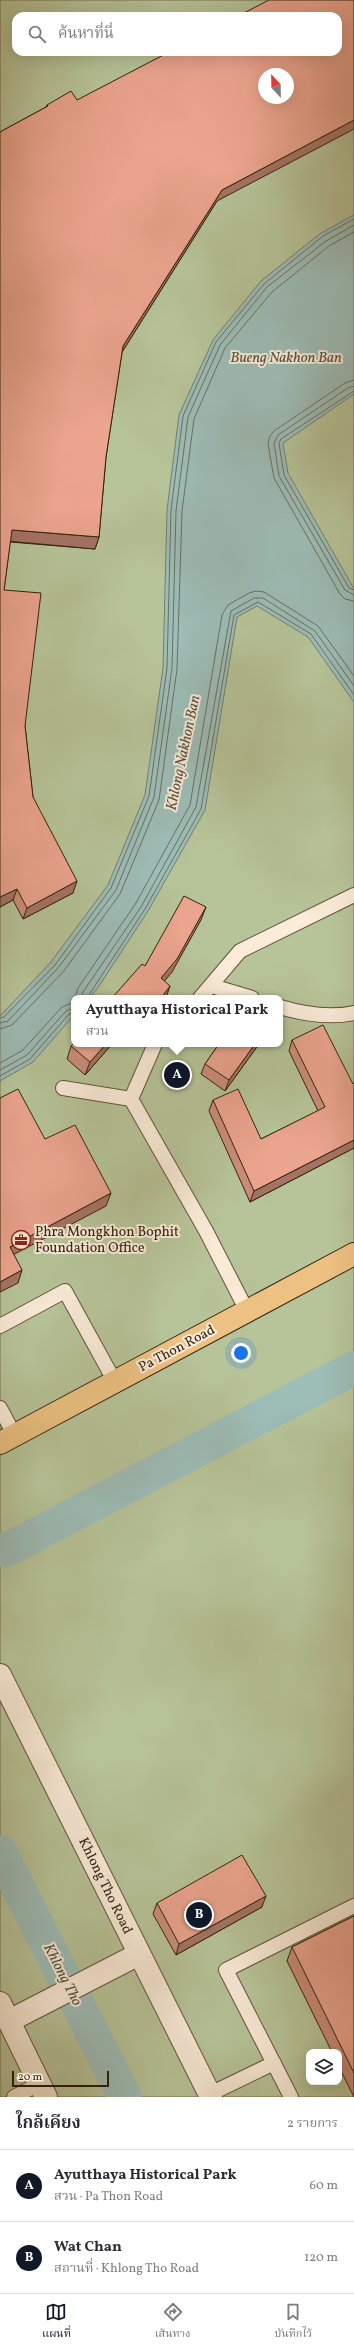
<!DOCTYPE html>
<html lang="th">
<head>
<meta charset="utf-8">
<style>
  :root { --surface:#fff; --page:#f7f7f7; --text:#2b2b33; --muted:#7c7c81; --line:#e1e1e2; --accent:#111827 }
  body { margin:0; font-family:Vollkorn,"Noto Serif Thai",serif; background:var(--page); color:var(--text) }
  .controls { position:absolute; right:12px; bottom:12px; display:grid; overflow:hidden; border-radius:8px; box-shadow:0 4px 16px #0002 }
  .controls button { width:36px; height:36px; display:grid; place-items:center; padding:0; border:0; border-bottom:1px solid var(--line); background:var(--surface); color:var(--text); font:20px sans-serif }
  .compass { position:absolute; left:258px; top:68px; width:36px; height:36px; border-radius:50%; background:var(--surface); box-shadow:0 4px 16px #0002; rotate:338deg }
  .scale { position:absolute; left:12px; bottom:10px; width:97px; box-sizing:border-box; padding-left:4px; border:2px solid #32220e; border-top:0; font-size:11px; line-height:14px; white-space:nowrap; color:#32220e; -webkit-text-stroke:3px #faecd9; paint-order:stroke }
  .you { position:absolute; left:241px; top:1353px; width:14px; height:14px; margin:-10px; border:3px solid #fff; border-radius:50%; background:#1a73e8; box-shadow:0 0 0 6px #1a73e833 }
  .badge { display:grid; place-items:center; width:26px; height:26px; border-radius:50%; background:var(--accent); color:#fff; font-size:13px; font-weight:700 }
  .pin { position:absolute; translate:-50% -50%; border:2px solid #fff; box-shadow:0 1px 4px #0006 }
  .popup { position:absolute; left:71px; top:995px; width:212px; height:52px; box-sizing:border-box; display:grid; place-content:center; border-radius:8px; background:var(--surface); filter:drop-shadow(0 1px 3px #0005); font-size:13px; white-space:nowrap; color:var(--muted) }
  .popup b { font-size:15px; color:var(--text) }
  .popup::after { content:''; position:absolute; left:50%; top:100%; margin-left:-8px; border:8px solid transparent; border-top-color:var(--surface) }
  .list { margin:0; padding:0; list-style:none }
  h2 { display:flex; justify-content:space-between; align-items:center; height:52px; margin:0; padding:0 16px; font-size:17px }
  h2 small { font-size:13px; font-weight:400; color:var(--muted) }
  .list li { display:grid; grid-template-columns:26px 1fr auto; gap:12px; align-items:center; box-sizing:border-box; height:72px; padding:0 16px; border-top:1px solid var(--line) }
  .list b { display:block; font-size:15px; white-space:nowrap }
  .list p { margin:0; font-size:13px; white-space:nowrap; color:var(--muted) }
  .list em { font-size:13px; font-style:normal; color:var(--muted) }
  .icon { flex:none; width:22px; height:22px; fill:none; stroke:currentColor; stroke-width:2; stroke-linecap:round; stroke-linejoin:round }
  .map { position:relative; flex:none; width:354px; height:2097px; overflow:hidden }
  .search { position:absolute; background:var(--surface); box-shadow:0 4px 16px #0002; left:12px; right:12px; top:12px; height:44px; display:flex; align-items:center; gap:10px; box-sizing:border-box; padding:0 14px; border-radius:12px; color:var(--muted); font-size:15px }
  .sheet { height:196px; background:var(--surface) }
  nav { display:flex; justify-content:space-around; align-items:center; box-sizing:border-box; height:56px; border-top:1px solid var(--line); background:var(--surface); font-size:11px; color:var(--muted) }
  nav a { display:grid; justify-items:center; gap:2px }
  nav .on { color:var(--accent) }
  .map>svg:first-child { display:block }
  .green { fill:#b7c499; stroke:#747354; fill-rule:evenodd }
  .water { fill:#9dbdb7; stroke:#727f73 }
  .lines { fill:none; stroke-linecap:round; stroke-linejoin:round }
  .shore { stroke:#687062; stroke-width:1 }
  .canal { stroke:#9dbdb7; stroke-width:34 }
  .service-casing { stroke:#63523c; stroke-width:16 }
  .tertiary-casing { stroke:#63523c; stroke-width:24 }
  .primary-casing { stroke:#32220e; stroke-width:24 }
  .service { stroke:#faecd9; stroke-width:14 }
  .tertiary { stroke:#faecd9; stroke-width:22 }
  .primary { stroke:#ecc182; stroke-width:22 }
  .wall { fill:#ca8d7a; stroke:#32220e }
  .shaded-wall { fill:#a47363; stroke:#32220e }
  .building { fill:#eba48e; stroke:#32220e; fill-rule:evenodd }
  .labels { text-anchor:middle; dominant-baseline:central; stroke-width:4; stroke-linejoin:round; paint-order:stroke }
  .poi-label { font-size:14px; fill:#32220e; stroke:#faecd9; text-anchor:start }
  .street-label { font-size:14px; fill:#32220e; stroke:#faecd9 }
  .water-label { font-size:15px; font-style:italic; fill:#525041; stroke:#faecd9 }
</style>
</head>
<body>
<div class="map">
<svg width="354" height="2097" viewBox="0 0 354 2097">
  <rect width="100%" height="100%" fill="#f7e2c5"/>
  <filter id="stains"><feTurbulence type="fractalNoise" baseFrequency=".005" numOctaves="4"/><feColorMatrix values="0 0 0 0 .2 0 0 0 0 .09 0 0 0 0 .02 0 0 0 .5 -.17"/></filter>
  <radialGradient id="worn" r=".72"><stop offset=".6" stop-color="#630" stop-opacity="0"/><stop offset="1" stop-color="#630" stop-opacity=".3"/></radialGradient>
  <path class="green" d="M0,0H354V2097H0ZM16,16H338V52H16ZM264,74H288V98H264ZM74,998H280V1044H74ZM309,2052H339V2082H309Z"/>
  <path class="water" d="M354,215V394L283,443L288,473L354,589V702L308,637L257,606L237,617L205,810L148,911L97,989L89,998H74V1015L33,1062L0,1081V1016L51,962L108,885L145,795L163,668L167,510L179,415L213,340L261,281L321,233Z"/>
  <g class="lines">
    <g class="shore">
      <path d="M354,380L345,383L274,431L270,436L268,444L274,478L340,594L345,599L354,601"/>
      <path d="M354,386L348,388L278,435L274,443L279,476L345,590L354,595"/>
      <path d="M354,391L281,439L279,443L284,475L349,588L354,590"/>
      <path d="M75,998L78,988L136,903L190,805L222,615L228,605L249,593L256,591L264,592L318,626L354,676"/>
      <path d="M81,998L83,992L141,907L196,807L231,611L254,598H263L315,631L354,686"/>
      <path d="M87,998L145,909L201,809L234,615L258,602L311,634L354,695"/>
      <path d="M0,1018L4,1017L55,965L111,888L149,796L167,668L171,510L183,416L216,342L264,284L323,236L354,219"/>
      <path d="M0,1023L8,1021L58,968L116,890L154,797L172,668L176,511L188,417L220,345L267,287L326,241L354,225"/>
      <path d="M0,1029L12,1025L63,972L120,894L159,800L177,669L182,511L194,419L225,348L272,292L329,246L354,232"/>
      <path d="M0,1063L23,1050L62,1007L74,1002"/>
      <path d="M0,1070L27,1055L66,1011L74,1008"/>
      <path d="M0,1076L30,1059L69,1014L74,1013"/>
    </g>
    <g class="canal">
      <path d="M6,1550L354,1368"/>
      <path d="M0,1852L125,2097"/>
    </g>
    <defs>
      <g id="service">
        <path d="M212,986L252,998"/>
        <path d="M200,998L240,951L354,895"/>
        <path d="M280,1007C303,1014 330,1018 354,1013"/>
        <path d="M155,1044L131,1099L206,1231L247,1311"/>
        <path d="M63,1088L131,1099"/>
        <path d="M0,1326L65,1291L115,1382"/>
        <path d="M0,1408L15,1436"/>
        <path d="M210,2094L274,2063"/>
        <path d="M14,2097L39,2084"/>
        <path d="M291,2097L226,1970L354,1906"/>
      </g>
      <g id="tertiary">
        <path d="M0,1675L211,2097"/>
        <path d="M0,2003L46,2097"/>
        <path d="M9,2021L139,1954"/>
      </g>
      <path id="primary" d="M0,1443L354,1254"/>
    </defs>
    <use href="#service" class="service-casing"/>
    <use href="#tertiary" class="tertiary-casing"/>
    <use href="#primary" class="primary-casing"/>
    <use href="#service" class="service"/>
    <use href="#tertiary" class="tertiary"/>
    <use href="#primary" class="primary"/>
  </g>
  <g class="wall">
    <path d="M77,100L217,201L122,352L106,457L99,537L95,549L10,542L4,590L25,726L33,797L73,893L23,919L13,900L0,907V132L46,107L47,105Z"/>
    <path d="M292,1040L353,1084L354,1083V1148L250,1202L209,1111L213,1100L261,1139L318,1111L289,1051Z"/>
    <path d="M112,1044L85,1075L67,1059L71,1046Z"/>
    <path d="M219,1044H259L225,1091L201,1074L205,1064Z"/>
    <path d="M157,1903L262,1907L176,1955L153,1914Z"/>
    <path d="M354,1916V2097L339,2067V2052H332L287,1961L292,1947Z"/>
  </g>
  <g class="shaded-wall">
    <path d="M354,120V129L217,201L119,357L123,346L222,190Z"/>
    <path d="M12,530L99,537L95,549L7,541Z"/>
    <path d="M77,881L73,893L23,919L27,908Z"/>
    <path d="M17,889L13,900L0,907V897Z"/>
    <path d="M206,907L201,920L172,972L156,991L161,978Z"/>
    <path d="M170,986L166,998H161Z"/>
    <path d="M106,1044H112L85,1075L90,1062Z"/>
    <path d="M255,1044H259L225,1091L229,1080Z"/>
    <path d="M354,1140V1148L250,1202L254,1191Z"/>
    <path d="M111,1193L106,1206L5,1259L10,1247Z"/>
    <path d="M22,1270L18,1283L0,1292V1282Z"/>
    <path d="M266,1896L262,1907L176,1955L179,1944Z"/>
  </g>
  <g class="building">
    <path d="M269,0H354V120L222,190L123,346L106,457L99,537L12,530L4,590L41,593L25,726L33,797L77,881L27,908L17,889L0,897V132L48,106L47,105L71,91L77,100L169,52H338V16H238ZM264,74H288V98H264Z"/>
    <path d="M184,896L206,907L177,959L161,978L170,986L161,998H112L142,964L145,966Z"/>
    <path d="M323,1025L353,1084L354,1083V1140L254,1191L213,1100L238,1089L261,1139L325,1107L292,1040Z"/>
    <path d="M74,1043V1044H106L90,1062L71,1046Z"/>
    <path d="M219,1044H255L229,1080L205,1064Z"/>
    <path d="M18,1089L45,1139L75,1125L111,1193L10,1247L22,1270L0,1282V1098Z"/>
    <path d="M242,1855L266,1896L179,1944L157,1903Z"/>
    <path d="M354,1916V2073L292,1947Z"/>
  </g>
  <defs>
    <symbol id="office-ring" viewBox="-11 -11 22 22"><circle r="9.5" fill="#faecd9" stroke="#8f2418" stroke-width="1.5"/><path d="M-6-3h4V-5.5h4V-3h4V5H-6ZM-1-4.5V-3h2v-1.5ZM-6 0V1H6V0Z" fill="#8f2418"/></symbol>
  </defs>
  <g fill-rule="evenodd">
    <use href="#office-ring" x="10" y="1229" width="22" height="22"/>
  </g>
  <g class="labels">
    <g class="poi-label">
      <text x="35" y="1232">Phra Mongkhon Bophit<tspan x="35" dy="16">Foundation Office</tspan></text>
    </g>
    <g class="street-label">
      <text transform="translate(177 1349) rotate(-28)">Pa Thon Road</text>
      <text transform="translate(105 1886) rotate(64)">Khlong Tho Road</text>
    </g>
    <g class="water-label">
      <text x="286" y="358">Bueng Nakhon Ban</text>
      <text transform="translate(184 753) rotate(-78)">Khlong Nakhon Ban</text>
      <text transform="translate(62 1975) rotate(63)">Khlong Tho</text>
    </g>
  </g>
  <rect width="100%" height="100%" filter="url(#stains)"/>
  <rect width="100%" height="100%" fill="url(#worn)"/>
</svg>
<div class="controls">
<button><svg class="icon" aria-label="layers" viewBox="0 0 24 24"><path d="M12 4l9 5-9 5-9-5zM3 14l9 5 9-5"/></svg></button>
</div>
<svg class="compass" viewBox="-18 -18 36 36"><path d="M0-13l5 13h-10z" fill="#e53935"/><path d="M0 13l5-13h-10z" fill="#7c7c81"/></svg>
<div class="scale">20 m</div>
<div class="you"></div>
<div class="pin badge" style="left:177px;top:1075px">A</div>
<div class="popup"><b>Ayutthaya Historical Park</b>สวน</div>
<div class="pin badge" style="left:199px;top:1915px">B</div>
<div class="search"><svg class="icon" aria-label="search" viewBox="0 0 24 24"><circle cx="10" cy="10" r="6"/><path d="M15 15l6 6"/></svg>ค้นหาที่นี่</div>
</div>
<section class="sheet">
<h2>ใกล้เคียง<small>2 รายการ</small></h2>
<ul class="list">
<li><span class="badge">A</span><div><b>Ayutthaya Historical Park</b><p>สวน · Pa Thon Road</p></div><em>60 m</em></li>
<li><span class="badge">B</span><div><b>Wat Chan</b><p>สถานที่ · Khlong Tho Road</p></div><em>120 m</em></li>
</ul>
</section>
<nav>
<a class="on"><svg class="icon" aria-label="map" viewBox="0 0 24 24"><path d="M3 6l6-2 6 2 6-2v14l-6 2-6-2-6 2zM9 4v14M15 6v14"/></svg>แผนที่</a>
<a><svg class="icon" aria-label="directions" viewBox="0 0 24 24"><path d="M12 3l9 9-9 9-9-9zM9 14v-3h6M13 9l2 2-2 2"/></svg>เส้นทาง</a>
<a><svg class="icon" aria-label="saved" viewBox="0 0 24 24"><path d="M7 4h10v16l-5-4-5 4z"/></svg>บันทึกไว้</a>
</nav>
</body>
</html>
